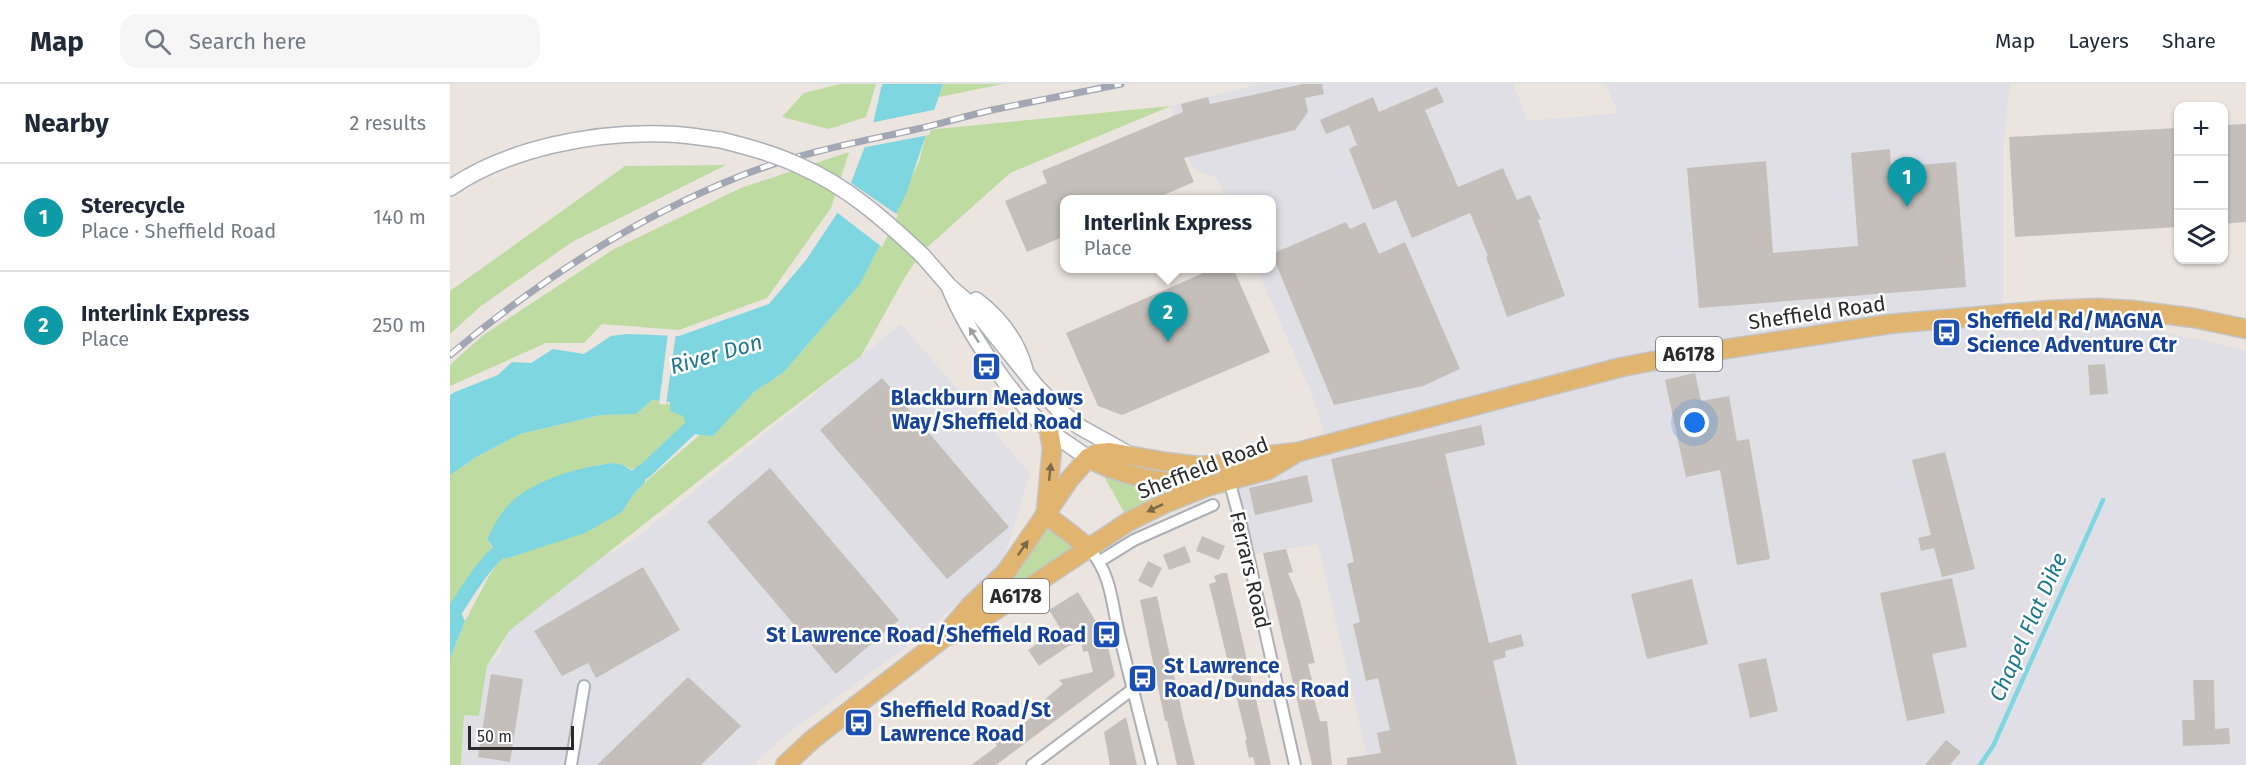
<!DOCTYPE html>
<html lang="en">
<head>
<meta charset="utf-8">
<style>
  :root { --surface:#fff; --page:#f6f6f7; --text:#1f2937; --muted:#747a83; --line:#e0e1e3; --accent:#b45309 }
  body { margin:0; font-family:"Fira Sans",sans-serif; background:var(--page); color:var(--text) }
  .controls { position:absolute; right:18px; top:18px; display:grid; overflow:hidden; border-radius:12px; box-shadow:0 2px 4px #0004 }
  .controls button { width:54px; height:54px; display:grid; place-items:center; padding:0; border:0; border-bottom:2px solid var(--line); background:var(--surface); color:var(--text); font:30px sans-serif }
  .scale { position:absolute; left:18px; bottom:15px; width:106px; box-sizing:border-box; padding-left:6px; border:3px solid #2b2b2b; border-top:0; font-size:16px; line-height:21px; white-space:nowrap; color:#2b2b2b; -webkit-text-stroke:4px #fff; paint-order:stroke }
  .you { position:absolute; left:1245px; top:339px; width:21px; height:21px; margin:-15px; border:4px solid #fff; border-radius:50%; background:#1a73e8; box-shadow:0 0 0 9px #1a73e833 }
  .badge { display:grid; place-items:center; width:39px; height:39px; border-radius:50%; background:var(--accent); color:#fff; font-size:20px; font-weight:700 }
  .pin { position:absolute; translate:-50% -50px; filter:drop-shadow(0 2px 3px #0008) }
  .pin::after { content:''; position:absolute; top:32px; width:21px; height:18px; background:inherit; clip-path:polygon(0 0,100% 0,50% 100%) }
  .popup { position:absolute; left:610px; top:111px; width:216px; height:78px; box-sizing:border-box; display:grid; place-content:center; border-radius:12px; background:var(--surface); filter:drop-shadow(0 2px 4px #0005); font-size:20px; white-space:nowrap; color:var(--muted) }
  .popup b { font-size:22px; color:var(--text) }
  .popup::after { content:''; position:absolute; left:50%; top:100%; margin-left:-12px; border:12px solid transparent; border-top-color:var(--surface) }
  .list { margin:0; padding:0; list-style:none }
  h2 { display:flex; justify-content:space-between; align-items:center; height:78px; margin:0; padding:0 24px; font-size:26px }
  h2 small { font-size:20px; font-weight:400; color:var(--muted) }
  .list li { display:grid; grid-template-columns:39px 1fr auto; gap:18px; align-items:center; box-sizing:border-box; height:108px; padding:0 24px; border-top:2px solid var(--line) }
  .list b { display:block; font-size:22px; white-space:nowrap }
  .list p { margin:0; font-size:20px; white-space:nowrap; color:var(--muted) }
  .list em { font-size:20px; font-style:normal; color:var(--muted) }
  .icon { flex:none; width:33px; height:33px; fill:none; stroke:currentColor; stroke-width:2; stroke-linecap:round; stroke-linejoin:round }
  .map { position:relative; flex:none; width:1796px; height:681px; overflow:hidden }
  header { display:flex; align-items:center; gap:36px; box-sizing:border-box; height:84px; padding:0 30px; background:var(--surface); border-bottom:2px solid var(--line) }
  header strong { font-size:28px }
  nav { display:flex; gap:33px; margin-inline-start:auto; font-size:21px }
  .search { width:420px; height:54px; background:var(--page); display:flex; align-items:center; gap:15px; box-sizing:border-box; padding:0 21px; border-radius:18px; color:var(--muted); font-size:22px }
  main { display:flex }
  aside { flex:1; background:var(--surface) }
  .map>svg:first-child { display:block }
  .industrial { fill:#e0dfe5 }
  .green { fill:#bedca2 }
  .water { fill:#7ed6e1 }
  .pier { fill:#ebe4df }
  .lines { fill:none; stroke-linecap:round; stroke-linejoin:round }
  .stream { stroke:#7ed6e1; stroke-width:4.5 }
  .canal { stroke:#7ed6e1; stroke-width:15 }
  .building { fill:#c4bfba }
  .street-casing { stroke:#acafb6; stroke-width:14 }
  .secondary-casing { stroke:#acafb6; stroke-width:18 }
  .primary-casing { stroke:#c4c4c4; stroke-width:21 }
  .street { stroke:#fff; stroke-width:10 }
  .secondary { stroke:#fff; stroke-width:15 }
  .primary { stroke:#e1b56f; stroke-width:18 }
  .rail-casing { stroke:#a2a7b3; stroke-width:7 }
  .rail { stroke:#fff; stroke-width:4.5; stroke-dasharray:14; stroke-linecap:butt }
  .secondary-bridge-casing { stroke:#acafb6; stroke-width:18; stroke-linecap:butt }
  .secondary-bridge { stroke:#fff; stroke-width:15 }
  .oneway { fill:#a0a0a0 }
  .oneway2 { fill:#7d694a }
  .labels { text-anchor:middle; dominant-baseline:central; stroke-width:5; stroke-linejoin:round; paint-order:stroke }
  .shield { fill:#fff; stroke:#6b6b6b; stroke-width:1.5 }
  .shield-label { font-size:20px; font-weight:bold; fill:#2b2b2b }
  .street-label { font-size:21px; fill:#2b2b2b; stroke:#fff }
  .transit-label { font-size:21px; font-weight:bold; fill:#164399; stroke:#fff; text-anchor:start }
  .water-label { font-size:22px; font-style:italic; fill:#1d788e; stroke:#fff }
</style>
</head>
<body>
<header>
<strong>Map</strong>
<div class="search"><svg class="icon" aria-label="search" viewBox="0 0 24 24"><circle cx="10" cy="10" r="6"/><path d="M15 15l6 6"/></svg>Search here</div>
<nav><a>Map</a><a>Layers</a><a>Share</a></nav>
</header>
<main>
<aside>
<h2>Nearby<small>2 results</small></h2>
<ul class="list">
<li><span class="badge" style="background:#0f9aa8">1</span><div><b>Sterecycle</b><p>Place · Sheffield Road</p></div><em>140 m</em></li>
<li><span class="badge" style="background:#0f9aa8">2</span><div><b>Interlink Express</b><p>Place</p></div><em>250 m</em></li>
</ul>
</aside>
<div class="map">
<svg width="1796" height="681" viewBox="0 0 1796 681">
  <rect width="100%" height="100%" fill="#ebe4df"/>
  <g class="industrial">
    <path d="M811,0H1063L1078,37L1168,29L1156,0H1560L1553,61V246L1649,240L1709,247L1796,266V681H919L868,460L797,471L778,394L876,355L863,313L807,185L822,184V116L776,115L766,93L745,86L730,59L721,22Z"/>
    <path d="M451,240L580,390L552,479L472,551L333,653L303,681H11L14,630L29,632L37,582L51,569L60,529L186,454Z"/>
  </g>
  <g class="green">
    <path d="M390,0H426L416,33L379,45L332,33L354,9Z"/>
    <path d="M493,0H553L489,13Z"/>
    <path d="M721,22L560,89L472,168L455,193L411,272L317,343L59,547L37,582L29,632L14,631L11,681H0V575L15,537L39,492L51,474H58L172,428L183,411L195,398L252,349L263,351L304,308L334,288L410,200L469,78L477,46Z"/>
    <path d="M399,68L381,124L317,214L229,246L152,240L134,259H96L0,302V281L32,252L164,165L291,104Z"/>
    <path d="M276,81L122,158L31,222L0,250V207L175,82Z"/>
    <path d="M202,316C219,318 229,322 237,339L188,384L181,385L173,381L164,379L147,381L93,398L37,455L42,463L0,521V391L28,372L70,350L151,331L186,330Z"/>
    <path d="M641,385L729,406L675,430L655,394Z"/>
    <path d="M597,443L625,461L587,493L526,534L519,529L550,507Z"/>
  </g>
  <g class="water">
    <path d="M432,0H493L456,110L410,200L334,288L304,308L263,352L241,350L233,332L220,327V318L202,316L186,330L151,331L70,350L28,372L0,391V311L5,308L48,291L62,278L81,279L103,265L134,270L161,252L178,250L229,252L319,220L356,176L392,122L422,44Z"/>
    <path d="M164,379L173,381L195,395V398L183,411L172,428L135,449L58,474H51L37,455C42,447 45,438 51,430C73,398 127,383 164,379Z"/>
    <path d="M0,521L11,529L15,537L0,575Z"/>
  </g>
  <g class="pier">
    <path d="M488,25L479,51L411,64L420,39Z"/>
    <path d="M398,97L448,131L432,163L385,127Z"/>
    <path d="M218,249H226L216,321L209,320Z"/>
  </g>
  <g class="lines">
    <path class="stream" d="M1530,681L1543,662L1653,416"/>
    <g class="canal">
      <path d="M174,401L196,386L253,332"/>
      <path d="M0,534C16,510 37,472 62,458"/>
    </g>
  </g>
  <g class="building">
    <path d="M853,0H872L874,10L855,14L858,28L845,46L734,74L744,98L702,116H615V152L577,168L555,117L597,99L592,87L733,28L731,20L758,13L760,20Z"/>
    <path d="M987,3L994,18L975,26L1008,103L1053,84L1067,116L1080,111L1091,135L1088,136L1115,212L1057,233L1036,173L1038,172L1020,129L962,154L946,116L923,126L899,65L907,61L899,41L876,50L870,36L923,13L929,28Z"/>
    <path d="M1796,40V138L1773,140V41Z"/>
    <path d="M1728,44V143L1565,153L1559,53Z"/>
    <path d="M1440,65L1441,83L1506,78L1516,203L1249,224L1237,84L1316,77L1323,169L1408,162L1401,69Z"/>
    <path d="M896,138L900,145L915,138L929,170L955,158L1010,285L973,302L884,321L822,170Z"/>
    <path d="M765,184H783L820,268L672,331L648,322L616,249Z"/>
    <path d="M1655,280L1658,310L1640,311L1638,281Z"/>
    <path d="M1245,289L1251,317L1279,312L1287,357L1299,355L1320,475L1287,481L1270,386L1236,393L1215,296Z"/>
    <path d="M432,294L559,443L497,495L370,346Z"/>
    <path d="M1031,341L1035,361L995,370L1039,559L1071,550L1074,562L1055,567L1056,573L1043,577L1067,681H897V674L931,669L927,649L940,646L928,594L916,597L903,540L910,538L897,480L904,478L881,375Z"/>
    <path d="M1495,368L1525,485L1492,493L1484,464L1471,467L1468,454L1481,451L1462,376Z"/>
    <path d="M320,384L449,536L386,590L257,438Z"/>
    <path d="M857,391L863,418L805,431L799,404Z"/>
    <path d="M752,452L775,462L769,476L746,467Z"/>
    <path d="M735,462L741,478L719,486L713,471Z"/>
    <path d="M836,465L843,488L838,489L850,517L865,579L858,580L864,604H869L871,613L864,615L870,637H877L882,681H862L813,469Z"/>
    <path d="M698,477L712,484L702,504L688,497Z"/>
    <path d="M193,483L230,546L146,594L138,579L112,592L84,547Z"/>
    <path d="M772,489H777L821,681H805L803,673L799,674L795,656H797L759,500L766,498L764,492Z"/>
    <path d="M1502,494L1517,563L1482,570L1495,629L1457,637L1430,509Z"/>
    <path d="M1242,495L1258,560L1197,575L1181,510Z"/>
    <path d="M628,508L656,554L665,592L546,681H521L547,662L544,657L558,645L562,649L584,631L581,627L613,600L609,596L643,588L638,567L633,568L631,556L621,562L620,561L589,582L578,566L610,544L599,526Z"/>
    <path d="M707,512L733,633L745,681H727L717,637H715L690,516Z"/>
    <path d="M1316,574L1328,627L1300,634L1288,580Z"/>
    <path d="M41,590L73,595L60,678L28,673Z"/>
    <path d="M238,593L291,642L251,681H147Z"/>
    <path d="M1743,596H1764L1765,645L1779,644L1780,660L1733,662L1732,636H1745Z"/>
    <path d="M676,633L687,681H660L654,648Z"/>
    <path d="M1496,656L1511,668L1500,681H1475Z"/>
  </g>
  <g class="lines">
    <defs>
      <g id="street">
        <path d="M779,396L791,440L845,681"/>
        <path d="M639,464C663,493 661,519 670,554C681,597 691,639 702,681"/>
        <path d="M650,477L684,456L763,421"/>
        <path d="M121,681L134,602"/>
        <path d="M582,681L683,605"/>
      </g>
      <g id="secondary">
        <path d="M0,104C58,64 146,47 216,50C234,50 253,54 271,56"/>
        <path d="M473,172L499,202L521,221L586,302L611,328L630,343L675,368"/>
        <path d="M500,205C517,247 565,319 600,347C612,357 626,365 638,374"/>
        <path d="M526,216C550,234 567,257 575,285"/>
      </g>
      <g id="primary">
        <path d="M638,374C674,394 714,398 755,402"/>
        <path d="M596,428L602,364L599,347"/>
        <path d="M595,430L639,464"/>
        <path d="M498,552L529,537L678,438L714,420L759,402L818,386L843,371"/>
        <path d="M335,681L363,655L491,556L520,522L556,488L619,396L638,374L649,369L660,368L716,378L749,382L784,379L810,372L848,368L1172,283L1224,273L1439,240L1600,226L1647,224L1682,226L1744,234L1796,245"/>
      </g>
    </defs>
    <use href="#street" class="street-casing"/>
    <use href="#secondary" class="secondary-casing"/>
    <use href="#primary" class="primary-casing"/>
    <use href="#street" class="street"/>
    <use href="#secondary" class="secondary"/>
    <use href="#primary" class="primary"/>
    <defs>
      <path id="rail" d="M0,271C87,198 183,135 288,93C344,70 404,59 463,46C490,40 516,32 542,26C585,17 628,9 671,0"/>
    </defs>
    <use href="#rail" class="rail-casing"/>
    <use href="#rail" class="rail"/>
    <defs>
      <path id="secondary-bridge" d="M271,56C298,63 325,70 350,82C397,102 436,137 473,172"/>
    </defs>
    <use href="#secondary-bridge" class="secondary-bridge-casing"/>
    <use href="#secondary-bridge" class="secondary-bridge"/>
  </g>
  <defs><path id="oneway-solid" d="M-6-.8H1V-3.2L6.5 0L1 3.2V.8H-6Z" transform="scale(1.5)"/></defs>
  <use class="oneway" href="#oneway-solid" transform="translate(524 251) rotate(-123)"/>
  <g class="oneway2">
    <use href="#oneway-solid" transform="translate(600 388) rotate(-84)"/>
    <use href="#oneway-solid" transform="translate(705 424) rotate(154)"/>
    <use href="#oneway-solid" transform="translate(573 464) rotate(-55)"/>
  </g>
  <defs>
    <symbol id="bus-square" viewBox="-11 -11 22 22"><rect x="-9" y="-9" width="18" height="18" rx="4" fill="#1a4fb4" stroke="#fff"/><path d="M-5-6H5V4H4V6H2V4H-2V6H-4V4H-5ZM-3.5-4V0h7V-4ZM-3.5 1.2v1.5H-2V1.2ZM2 1.2v1.5H3.5V1.2Z" fill="#fff"/></symbol>
  </defs>
  <g fill-rule="evenodd">
    <use href="#bus-square" x="1480" y="232" width="33" height="33"/>
    <use href="#bus-square" x="520" y="266" width="33" height="33"/>
    <use href="#bus-square" x="640" y="534" width="33" height="33"/>
    <use href="#bus-square" x="676" y="578" width="33" height="33"/>
    <use href="#bus-square" x="392" y="622" width="33" height="33"/>
  </g>
  <g class="labels">
    <g class="shield">
      <rect x="1206" y="253" width="66" height="34" rx="4.5"/>
      <rect x="533" y="495" width="66" height="34" rx="4.5"/>
    </g>
    <g class="shield-label">
      <text x="1239" y="270">A6178</text>
      <text x="566" y="512">A6178</text>
    </g>
    <g class="street-label">
      <text transform="translate(1367 229) rotate(-8)">Sheffield Road</text>
      <text transform="translate(753 384) rotate(-21)">Sheffield Road</text>
      <text transform="translate(800 486) rotate(77)">Ferrars Road</text>
    </g>
    <g class="transit-label">
      <text x="1517" y="237">Sheffield Rd/MAGNA<tspan x="1517" dy="24">Science Adventure Ctr</tspan></text>
      <text x="537" y="314" text-anchor="middle">Blackburn Meadows<tspan x="537" dy="24">Way/Sheffield Road</tspan></text>
      <text x="636" y="551" text-anchor="end">St Lawrence Road/Sheffield Road</text>
      <text x="714" y="582">St Lawrence<tspan x="714" dy="24">Road/Dundas Road</tspan></text>
      <text x="430" y="626">Sheffield Road/St<tspan x="430" dy="24">Lawrence Road</tspan></text>
    </g>
    <g class="water-label">
      <text transform="translate(266 270) rotate(-16)">River Don</text>
      <text transform="translate(1578 543) rotate(-66)">Chapel Flat Dike</text>
    </g>
  </g>
</svg>
<div class="controls">
<button>+</button>
<button>−</button>
<button><svg class="icon" aria-label="layers" viewBox="0 0 24 24"><path d="M12 4l9 5-9 5-9-5zM3 14l9 5 9-5"/></svg></button>
</div>
<div class="scale">50 m</div>
<div class="you"></div>
<div class="pin badge" style="left:1457px;top:123px;background:#0f9aa8">1</div>
<div class="pin badge" style="left:718px;top:258px;background:#0f9aa8">2</div>
<div class="popup"><b>Interlink Express</b>Place</div>
</div>
</main>
</body>
</html>
